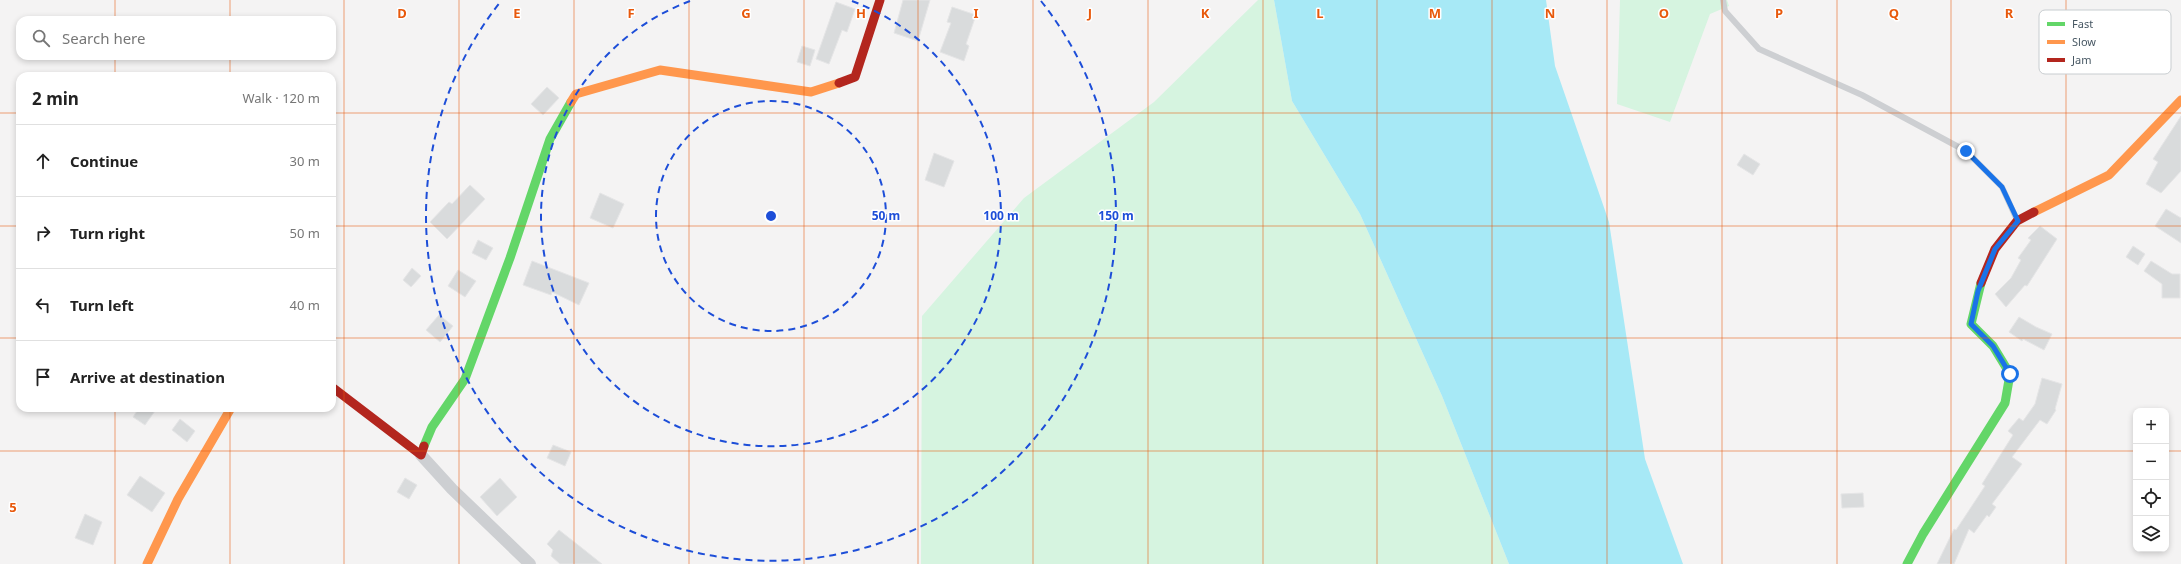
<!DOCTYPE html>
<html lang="en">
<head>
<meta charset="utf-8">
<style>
  :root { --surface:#fff; --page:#f2f2f2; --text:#222; --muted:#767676; --line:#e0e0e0 }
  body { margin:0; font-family:"Noto Sans",sans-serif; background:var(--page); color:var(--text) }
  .controls { position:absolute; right:12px; bottom:12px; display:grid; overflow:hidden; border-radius:8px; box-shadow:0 2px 6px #0003 }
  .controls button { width:36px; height:36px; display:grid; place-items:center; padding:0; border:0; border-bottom:1px solid var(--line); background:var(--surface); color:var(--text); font:20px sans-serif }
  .stop { position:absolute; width:12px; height:12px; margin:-9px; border:3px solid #1a73e8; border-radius:50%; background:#fff }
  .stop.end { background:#1a73e8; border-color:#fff; box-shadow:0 1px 4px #0008 }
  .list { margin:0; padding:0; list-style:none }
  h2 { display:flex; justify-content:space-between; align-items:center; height:52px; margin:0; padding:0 16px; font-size:17px }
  h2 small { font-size:13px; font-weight:400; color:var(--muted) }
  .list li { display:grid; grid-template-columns:26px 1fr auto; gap:12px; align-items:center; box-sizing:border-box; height:72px; padding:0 16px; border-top:1px solid var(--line) }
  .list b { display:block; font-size:15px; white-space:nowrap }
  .list em { font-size:13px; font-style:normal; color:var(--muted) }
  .icon { flex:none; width:22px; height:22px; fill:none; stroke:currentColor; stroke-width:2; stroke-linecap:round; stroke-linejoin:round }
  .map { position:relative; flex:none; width:2181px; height:564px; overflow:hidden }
  .search { position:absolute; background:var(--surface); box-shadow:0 2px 6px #0003; left:16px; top:16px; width:320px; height:44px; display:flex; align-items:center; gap:10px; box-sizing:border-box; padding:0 14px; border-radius:12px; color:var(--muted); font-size:15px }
  .panel { position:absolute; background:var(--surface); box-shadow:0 2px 6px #0003; left:16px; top:72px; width:320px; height:340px; border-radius:12px }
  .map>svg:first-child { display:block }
  .green { fill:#d6f4e0 }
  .water { fill:#a7e9f6 }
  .building { fill:#d9dbdc; stroke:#e5e5e6 }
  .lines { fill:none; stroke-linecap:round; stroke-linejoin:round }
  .lane { stroke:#cdcfd2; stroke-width:6 }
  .street { stroke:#cdcfd2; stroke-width:12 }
  .fast { stroke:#63d668; stroke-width:9 }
  .slow { stroke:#ff974d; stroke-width:9 }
  .jam { stroke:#b3261e; stroke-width:9 }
  .route { stroke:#1a73e8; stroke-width:5 }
  .grid { fill:none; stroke:#e8590c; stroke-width:1; stroke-opacity:0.55 }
  .ring { fill:none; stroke:#1d4ed8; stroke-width:2; stroke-dasharray:7 5 }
  .key { fill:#fff; stroke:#c8cdd0; stroke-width:1 }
  .key-label { font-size:11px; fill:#475763 }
  .grid-label { font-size:13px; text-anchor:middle; font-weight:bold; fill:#e8590c; stroke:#fff; stroke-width:3; stroke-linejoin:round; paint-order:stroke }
  .centre { fill:#1d4ed8; stroke:#fff; stroke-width:2 }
  .ring-label { font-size:12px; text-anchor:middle; font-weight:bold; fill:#1d4ed8; stroke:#fff; stroke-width:3; stroke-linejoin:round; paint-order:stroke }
</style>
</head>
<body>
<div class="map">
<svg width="2181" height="564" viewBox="0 0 2181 564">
  <rect width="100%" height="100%" fill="#f4f3f3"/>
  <g class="green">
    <path d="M1258,0H1274L1292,101L1360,214L1442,396L1509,564H921L922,316L1024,198L1154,102Z"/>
    <path d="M1620,0H1727L1729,6L1710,14L1670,122L1617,104Z"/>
  </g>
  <path class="water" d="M1274,0H1546L1555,66L1609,222L1645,459L1683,564H1509L1442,396L1360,214L1292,101Z"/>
  <g class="building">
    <path d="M903,0H930L918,41L894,33Z"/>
    <path d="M836,2L855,9L847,32L842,30L829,64L816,59Z"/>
    <path d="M952,7L976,15L966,44L969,46L964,61L940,52L951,23L947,22Z"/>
    <path d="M802,46L815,50L810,66L797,62Z"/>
    <path d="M547,87L559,98L543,115L531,104Z"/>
    <path d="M2181,116V171L2161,193L2146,184L2158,162L2153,159Z"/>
    <path d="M934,153L954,161L944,187L925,180Z"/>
    <path d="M1744,154L1760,164L1753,175L1737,165Z"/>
    <path d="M470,185L485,199L447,239L430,222L449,202L452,204Z"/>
    <path d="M600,193L624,204L613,228L590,218Z"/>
    <path d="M2166,209L2181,218V243L2155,226Z"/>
    <path d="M2040,226L2057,239L2027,286L2025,285L2006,307L1995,294L2011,278L2021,260L2018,258L2031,240L2028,238Z"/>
    <path d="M478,240L493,248L486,260L472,253Z"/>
    <path d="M2133,246L2145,254L2138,265L2126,257Z"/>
    <path d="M532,261L589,283L579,305L552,292L551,295L523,285Z"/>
    <path d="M2151,261L2172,274H2180V298H2162V284L2144,271Z"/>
    <path d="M412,268L421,276L411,287L403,280Z"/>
    <path d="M458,270L476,281L465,297L448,286Z"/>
    <path d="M439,315L453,326L440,342L426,330Z"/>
    <path d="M2019,317L2036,327L2052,334L2044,350L2023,339L2022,341L2009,332Z"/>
    <path d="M2042,378L2062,384L2055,409L2056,410L2047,424L2040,420L2012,457L2022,464L1992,504L1996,507L1989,517L1987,515L1974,533L1969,529L1954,564H1937L1954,529L1956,530L1985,486L1982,484L2013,435L2008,431L2019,418L2023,421L2035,404Z"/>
    <path d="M139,408H157L145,425L133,417Z"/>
    <path d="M180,419L195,431L187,442L172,430Z"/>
    <path d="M553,445L571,452L565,466L547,458Z"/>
    <path d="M140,476L165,493L152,512L127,495Z"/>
    <path d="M405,478L417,485L409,499L397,492Z"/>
    <path d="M500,478L517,497L497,516L480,497Z"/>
    <path d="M1863,493L1864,507L1842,508L1841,494Z"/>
    <path d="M85,514L102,522L93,545L75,538Z"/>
    <path d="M559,530L587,552L602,564H560L551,556L553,550L547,544Z"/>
  </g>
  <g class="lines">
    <path class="lane" d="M1723,0L1725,11L1759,49L1862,95L1966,151L2002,187L2017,220"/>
    <path class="street" d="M421,455L452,489L530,564"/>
    <g class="fast">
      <path d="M424,446L432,427L465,379L510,258L550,139L571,102"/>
      <path d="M1907,564L1923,534L2005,403L2010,374L1993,346L1971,324L1981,283"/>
    </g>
    <g class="slow">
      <path d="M571,102L576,94L660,70L811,92L839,83"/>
      <path d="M2034,212L2109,175L2181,100"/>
      <path d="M147,564L178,499L231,408"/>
    </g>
    <g class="jam">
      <path d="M839,83L855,77L880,0"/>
      <path d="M1981,283L1995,249L2017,221L2034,212"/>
      <path d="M332,387L421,455L424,446"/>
    </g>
  </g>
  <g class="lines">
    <path class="route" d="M1966,151L2002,187L2018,221L1995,249L1978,291L1971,324L1993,346L2010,374"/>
  </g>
  <path class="grid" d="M115,0V20M230,0V20M344,0V564M459,0V564M574,0V564M689,0V564M804,0V564M918,0V564M1033,0V564M1148,0V564M1263,0V564M1377,0V564M1492,0V564M1607,0V564M1722,0V564M1837,0V564M1951,0V564M2066,0V564M115,56V76M230,56V76M0,113H20M332,113H2181M0,226H20M332,226H2181M0,338H20M332,338H2181M115,408V564M230,408V564M0,451H2136M2166,451H2181"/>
  <g class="ring">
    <circle cx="771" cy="216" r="115"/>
    <path d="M852 1A230 230 0 1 1 690 1"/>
    <path d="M1041 1A345 345 0 1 1 501 1"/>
  </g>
  <rect x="2039" y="10" width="132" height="64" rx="6" class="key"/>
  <rect x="2047" y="22" width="18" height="4" fill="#63d668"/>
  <rect x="2047" y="40" width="18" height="4" fill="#ff974d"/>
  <rect x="2047" y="58" width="18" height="4" fill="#b3261e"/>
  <g class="key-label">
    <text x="2072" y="28">Fast</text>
    <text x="2072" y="46">Slow</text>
    <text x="2072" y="64">Jam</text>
  </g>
  <g class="grid-label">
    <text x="402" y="18">D</text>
    <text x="517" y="18">E</text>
    <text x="631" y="18">F</text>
    <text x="746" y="18">G</text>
    <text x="861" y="18">H</text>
    <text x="976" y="18">I</text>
    <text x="1090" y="18">J</text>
    <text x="1205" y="18">K</text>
    <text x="1320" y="18">L</text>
    <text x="1435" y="18">M</text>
    <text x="1550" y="18">N</text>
    <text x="1664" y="18">O</text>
    <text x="1779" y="18">P</text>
    <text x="1894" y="18">Q</text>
    <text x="2009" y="18">R</text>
    <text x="13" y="512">5</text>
  </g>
  <circle cx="771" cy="216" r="6" class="centre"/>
  <g class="ring-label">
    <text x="886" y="220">50 m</text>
    <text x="1001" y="220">100 m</text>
    <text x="1116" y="220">150 m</text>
  </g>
</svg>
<div class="controls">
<button>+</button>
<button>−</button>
<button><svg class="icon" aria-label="locate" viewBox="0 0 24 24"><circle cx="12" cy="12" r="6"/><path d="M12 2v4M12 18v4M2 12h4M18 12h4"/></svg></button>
<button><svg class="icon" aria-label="layers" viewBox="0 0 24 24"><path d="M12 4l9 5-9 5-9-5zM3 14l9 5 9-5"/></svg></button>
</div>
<div class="stop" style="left:2010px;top:374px"></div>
<div class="stop end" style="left:1966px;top:151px"></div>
<div class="search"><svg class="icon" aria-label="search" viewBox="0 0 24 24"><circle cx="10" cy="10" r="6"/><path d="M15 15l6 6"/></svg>Search here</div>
<section class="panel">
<h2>2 min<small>Walk · 120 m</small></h2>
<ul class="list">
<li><svg class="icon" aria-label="ahead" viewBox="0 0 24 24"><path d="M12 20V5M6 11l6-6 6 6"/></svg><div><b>Continue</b></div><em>30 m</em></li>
<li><svg class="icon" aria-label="right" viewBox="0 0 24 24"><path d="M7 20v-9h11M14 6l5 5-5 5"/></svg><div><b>Turn right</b></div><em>50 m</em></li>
<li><svg class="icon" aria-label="left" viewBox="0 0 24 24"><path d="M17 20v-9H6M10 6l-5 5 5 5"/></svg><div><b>Turn left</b></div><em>40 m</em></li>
<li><svg class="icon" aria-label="arrive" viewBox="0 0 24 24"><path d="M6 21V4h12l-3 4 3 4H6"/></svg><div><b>Arrive at destination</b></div></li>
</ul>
</section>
</div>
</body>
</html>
